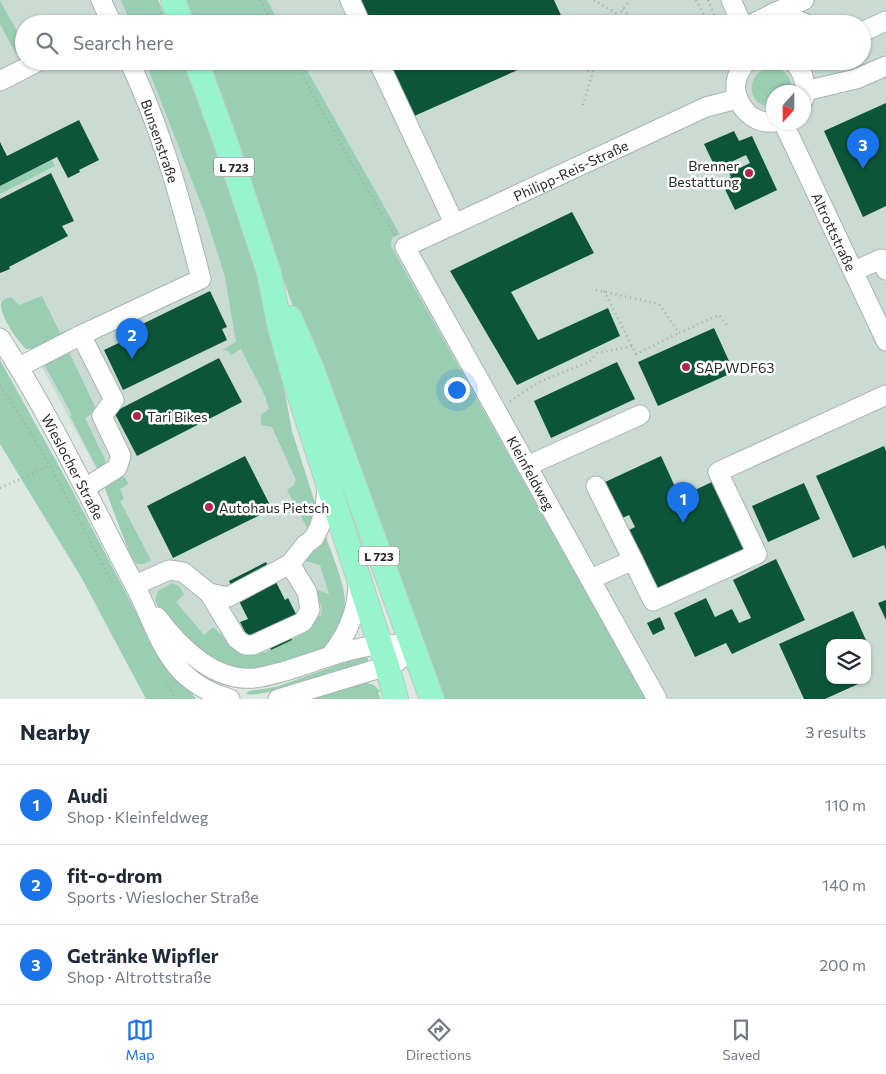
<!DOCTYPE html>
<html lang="en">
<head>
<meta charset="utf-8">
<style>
  :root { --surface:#fff; --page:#f6f6f7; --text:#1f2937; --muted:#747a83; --line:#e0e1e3; --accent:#1a73e8 }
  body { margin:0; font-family:Commissioner,sans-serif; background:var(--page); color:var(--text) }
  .controls { position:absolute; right:15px; bottom:15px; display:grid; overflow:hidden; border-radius:10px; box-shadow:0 1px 4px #0004 }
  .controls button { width:45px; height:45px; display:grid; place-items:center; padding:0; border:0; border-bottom:1px solid var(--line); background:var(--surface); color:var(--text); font:25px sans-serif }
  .compass { position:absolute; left:766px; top:85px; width:45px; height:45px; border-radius:50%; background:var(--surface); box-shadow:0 1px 4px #0004; rotate:201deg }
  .you { position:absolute; left:456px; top:389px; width:18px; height:18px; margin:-12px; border:4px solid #fff; border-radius:50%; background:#1a73e8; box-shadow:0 0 0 8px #1a73e833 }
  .badge { display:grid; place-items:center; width:32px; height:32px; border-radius:50%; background:var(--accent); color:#fff; font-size:16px; font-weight:700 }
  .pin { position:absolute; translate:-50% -41px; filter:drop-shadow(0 1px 2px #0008) }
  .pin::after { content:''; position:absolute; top:26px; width:18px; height:15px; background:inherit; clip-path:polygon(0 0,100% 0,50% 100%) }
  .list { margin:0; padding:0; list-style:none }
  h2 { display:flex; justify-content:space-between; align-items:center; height:65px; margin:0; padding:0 20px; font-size:21px }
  h2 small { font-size:16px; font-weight:400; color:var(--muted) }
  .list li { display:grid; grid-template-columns:32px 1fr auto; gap:15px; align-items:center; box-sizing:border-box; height:80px; padding:0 20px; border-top:1px solid var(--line) }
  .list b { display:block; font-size:19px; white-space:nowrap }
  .list p { margin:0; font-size:16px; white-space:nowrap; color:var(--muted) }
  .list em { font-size:16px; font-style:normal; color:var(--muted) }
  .icon { flex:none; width:28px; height:28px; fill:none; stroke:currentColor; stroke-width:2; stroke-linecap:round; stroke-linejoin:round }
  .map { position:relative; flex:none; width:886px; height:699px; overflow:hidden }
  .search { position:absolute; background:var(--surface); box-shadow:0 1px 4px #0004; left:15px; right:15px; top:15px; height:55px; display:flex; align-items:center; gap:12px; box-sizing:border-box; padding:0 18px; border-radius:28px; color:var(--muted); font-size:19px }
  .sheet { height:305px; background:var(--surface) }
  nav { display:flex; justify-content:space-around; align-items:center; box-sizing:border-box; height:70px; border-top:1px solid var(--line); background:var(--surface); font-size:14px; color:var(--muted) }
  nav a { display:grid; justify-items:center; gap:2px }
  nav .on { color:var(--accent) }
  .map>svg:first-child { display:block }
  .built { fill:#c9dbd2; fill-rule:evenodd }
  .green { fill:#9aceb2 }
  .building { fill:#0c5539 }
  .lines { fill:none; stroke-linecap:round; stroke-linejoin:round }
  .minor-casing { stroke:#a9b4ae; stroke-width:21 }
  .major-casing { stroke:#c3c4c3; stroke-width:26 }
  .path { stroke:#a3ada7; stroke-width:2.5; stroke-dasharray:1 4; stroke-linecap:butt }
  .minor { stroke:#fff; stroke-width:19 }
  .major { stroke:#97f5cd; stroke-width:24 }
  .poi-dot { fill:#b6254c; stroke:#fff; stroke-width:2 }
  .labels { text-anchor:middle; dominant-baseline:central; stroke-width:5; stroke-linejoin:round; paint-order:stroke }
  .shield { fill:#fff; stroke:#686b69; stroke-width:1 }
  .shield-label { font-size:12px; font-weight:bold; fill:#282c29 }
  .street-label { font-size:14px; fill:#282c29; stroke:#fff }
  .poi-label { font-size:14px; fill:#282c29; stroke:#fff; text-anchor:start }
</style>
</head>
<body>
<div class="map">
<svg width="886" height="699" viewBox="0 0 886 699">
  <rect width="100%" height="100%" fill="#dce8e1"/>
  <g class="built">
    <path d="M0,0H121L131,24H24V61H145L205,214L225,277L315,503L343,586L346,602L261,672L158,606L131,557L101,478L18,322L0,301Z"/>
    <path d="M267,0H886V699H646L391,246L392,238L400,233L302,61H862V24H280ZM774,92H804V122H774ZM830,643H867V680H830Z"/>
  </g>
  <g class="green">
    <path d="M121,0H158L169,24H131Z"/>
    <path d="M182,0H267L280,24H191Z"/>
    <path d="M0,1L22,40H24V50L16,54L0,24Z"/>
    <path d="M145,61H183L234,201L272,324L292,431L315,503L314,522L311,528H307L287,490L294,485L296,480L272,427L261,425V415L269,409L265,396L241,349L231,355L228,351L222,350L236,342L225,277L205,214Z"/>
    <path d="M206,61H302L400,234L392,238L391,246L646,699H441L323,376L290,299L245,164Z"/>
    <path d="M769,67C784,67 793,77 791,92H774L773,107C747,107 744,75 769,67Z"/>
    <path d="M52,160L55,166L0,194V186Z"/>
    <path d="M42,296L60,333L71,328V331L36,349H26C17,340 0,317 1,303C3,299 8,298 11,297L19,305Z"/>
    <path d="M69,352L97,411L85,418L107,464L97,468L70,416L72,415L44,364Z"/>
    <path d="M0,360L71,488L161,660L186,686L196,699H146L81,577L0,444Z"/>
    <path d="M115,470L126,479L128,484L120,489L124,499L120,501L151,560L144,564H137L131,557L101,478Z"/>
    <path d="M325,535C339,575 362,615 324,649L261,672L216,665L168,623L155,601L158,591L172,583L179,586L184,594L176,602L204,635L213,627L234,647L261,648L264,653L304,633L303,627L321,615L322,609L315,589L329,594L320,565L306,561V559Z"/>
    <path d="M365,657L368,658V661L357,665C338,671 260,699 246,694L249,691L276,687L354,659Z"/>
    <path d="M364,682L374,685L380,691L378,693L381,699H309Z"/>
  </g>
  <g class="building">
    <path d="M361,0H554L565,24H371Z"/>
    <path d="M388,61H538L412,117Z"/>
    <path d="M886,103V206L863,217L824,131Z"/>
    <path d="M79,120L99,160L79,170L80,172L68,178L57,157L0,186V142L7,156Z"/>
    <path d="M734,131L739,141L752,136L777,190L735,210L721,181L731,177L728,170L738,165L740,168L750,163L746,155L716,169L704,144Z"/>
    <path d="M51,173L74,221L62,226L68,236L9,267L10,269L0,273V199Z"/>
    <path d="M572,212L594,253L511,292L538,340L608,308L620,336L517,385L450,271Z"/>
    <path d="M210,291L227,327L222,329L227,340L123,390L104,350L125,340L122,334Z"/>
    <path d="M714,328L734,372L658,406L638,362Z"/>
    <path d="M219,358L242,402L137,456L114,412Z"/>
    <path d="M617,362L635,399L551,438L534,401Z"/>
    <path d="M884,446L886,451V550L884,545L853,558L816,476Z"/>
    <path d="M245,456L272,509L173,558L147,506Z"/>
    <path d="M661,456L677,491L671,494L674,500L714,481L746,549L657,591L629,530L635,527L629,515L620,519L603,483Z"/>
    <path d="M804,483L820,519L768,542L752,506Z"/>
    <path d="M776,559L805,620L732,654L726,643L695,657L674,613L706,598L715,617L732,609L739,623L751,618L733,580Z"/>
    <path d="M266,562L285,600L288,598L297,616L284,623L292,640L271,650L263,633L249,640L240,622L248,619L229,581Z"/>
    <path d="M886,600V620L878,603Z"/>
    <path d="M853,611L869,647L867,648V643H830V680H867L825,699H804L779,644Z"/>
    <path d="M660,617L665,629L653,635L647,623Z"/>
  </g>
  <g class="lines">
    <defs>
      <g id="minor">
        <path d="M101,0L112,24"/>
        <path d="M350,0L361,24"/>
        <path d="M731,0L742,24"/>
        <path d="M804,0L776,12L807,24"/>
        <path d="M752,24L776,12"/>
        <path d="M862,32L886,21"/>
        <path d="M378,61L454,223"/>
        <path d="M747,61C743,66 739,71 737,78C731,100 750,125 774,122"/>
        <path d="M793,61C804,72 807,84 804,99"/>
        <path d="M0,81L39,61"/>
        <path d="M805,91L856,79L886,66"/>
        <path id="s1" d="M783,122L886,341"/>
        <path d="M854,271L881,259L886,270"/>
        <path d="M81,335L114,400L102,416L121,456L117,468L85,488"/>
        <path id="s2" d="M0,338C51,416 91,502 134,584C150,613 158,646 181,671C194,684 212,694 230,699"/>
        <path d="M19,367L81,335L201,279C182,205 162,130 129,61"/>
        <path d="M527,466L640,415"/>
        <path d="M596,486L633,560"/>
        <path d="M591,579L633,560L653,601L757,554L718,472L886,395"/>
        <path d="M135,585L169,570L183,572L209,593L228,597L290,564L306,544L314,538L319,528L325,510L327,486"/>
        <path d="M209,593L237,639L245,645H253L303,622L310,610L307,592L290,564"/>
        <path d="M157,617C180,648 218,686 261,677C295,671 326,655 360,648C378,644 394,643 412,646"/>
        <path d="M331,655C348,634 358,609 358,582"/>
        <path d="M278,699L387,666L398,661L413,648"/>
        <path id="s3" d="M657,699L405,247L706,107L737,99"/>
      </g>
      <g id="major">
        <path d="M173,0L182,24"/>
        <path d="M196,61L226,143L269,273L280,328L295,381L387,666L396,699"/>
        <path d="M290,318L312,369L432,699"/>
      </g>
    </defs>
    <use href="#minor" class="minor-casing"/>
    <use href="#major" class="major-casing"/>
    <g class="path">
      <path d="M260,0L273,24"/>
      <path d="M594,0L619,15"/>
      <path d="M696,0L704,15L706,24"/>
      <path d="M708,0L718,24"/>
      <path d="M623,9L633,19"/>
      <path d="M612,24L630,0"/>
      <path d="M294,61L351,162L395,235"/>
      <path d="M584,61L588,71L592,73"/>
      <path d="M648,61C665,71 680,72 698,61"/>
      <path d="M583,105L596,61"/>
      <path d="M596,290L659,304L679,333L719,315L727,325"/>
      <path d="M604,291L636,354L679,333"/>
      <path d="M0,386C43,447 76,516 112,582"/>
      <path d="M510,401L541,381L589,362L597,353L632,346"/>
      <path d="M0,488L49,466"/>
      <path d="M166,681L175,699"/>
    </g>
    <use href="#minor" class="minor"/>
    <use href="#major" class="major"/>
  </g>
  <g class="poi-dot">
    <circle cx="749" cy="173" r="5"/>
    <circle cx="686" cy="367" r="5"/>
    <circle cx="137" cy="416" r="5"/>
    <circle cx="209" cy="507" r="5"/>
  </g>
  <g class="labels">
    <g class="shield">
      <rect x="214" y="157.5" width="40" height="19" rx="4"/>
      <rect x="359" y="546.5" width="40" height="19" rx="4"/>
    </g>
    <g class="shield-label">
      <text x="234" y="167">L 723</text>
      <text x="379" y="556">L 723</text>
    </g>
    <g class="street-label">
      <text transform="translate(160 141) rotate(71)">Bunsenstraße</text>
      <text stroke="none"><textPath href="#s3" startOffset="700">Philipp-Reis-Straße</textPath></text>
      <text stroke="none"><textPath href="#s1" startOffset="121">Altrottstraße</textPath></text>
      <text stroke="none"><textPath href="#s2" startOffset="148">Wieslocher Straße</textPath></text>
      <text transform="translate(531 473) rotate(61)">Kleinfeldweg</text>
    </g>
    <g class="poi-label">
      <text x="739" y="165" text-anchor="end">Brenner<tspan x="739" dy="16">Bestattung</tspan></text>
      <text x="696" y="367">SAP WDF63</text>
      <text x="147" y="416">Tari Bikes</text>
      <text x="219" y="507">Autohaus Pietsch</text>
    </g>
  </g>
</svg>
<div class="controls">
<button><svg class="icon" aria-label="layers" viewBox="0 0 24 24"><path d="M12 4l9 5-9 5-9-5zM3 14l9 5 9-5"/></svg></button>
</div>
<svg class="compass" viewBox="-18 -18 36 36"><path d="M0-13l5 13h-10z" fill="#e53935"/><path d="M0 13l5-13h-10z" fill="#747a83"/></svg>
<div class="you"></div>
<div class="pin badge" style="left:683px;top:523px">1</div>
<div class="pin badge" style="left:132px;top:359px">2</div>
<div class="pin badge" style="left:863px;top:169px">3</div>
<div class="search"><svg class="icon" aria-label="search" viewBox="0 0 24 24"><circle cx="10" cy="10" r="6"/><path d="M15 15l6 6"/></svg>Search here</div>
</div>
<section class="sheet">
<h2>Nearby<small>3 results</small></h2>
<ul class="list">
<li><span class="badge">1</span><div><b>Audi</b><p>Shop · Kleinfeldweg</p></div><em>110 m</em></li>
<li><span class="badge">2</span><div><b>fit-o-drom</b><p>Sports · Wieslocher Straße</p></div><em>140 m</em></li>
<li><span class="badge">3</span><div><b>Getränke Wipfler</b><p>Shop · Altrottstraße</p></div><em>200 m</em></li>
</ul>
</section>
<nav>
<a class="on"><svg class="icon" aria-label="map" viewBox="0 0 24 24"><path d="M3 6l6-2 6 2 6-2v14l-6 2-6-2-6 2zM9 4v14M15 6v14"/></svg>Map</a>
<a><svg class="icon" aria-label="directions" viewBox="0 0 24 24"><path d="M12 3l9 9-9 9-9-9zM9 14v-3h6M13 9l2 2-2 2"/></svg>Directions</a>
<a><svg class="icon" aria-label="saved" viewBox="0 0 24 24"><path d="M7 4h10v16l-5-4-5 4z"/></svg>Saved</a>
</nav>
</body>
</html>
